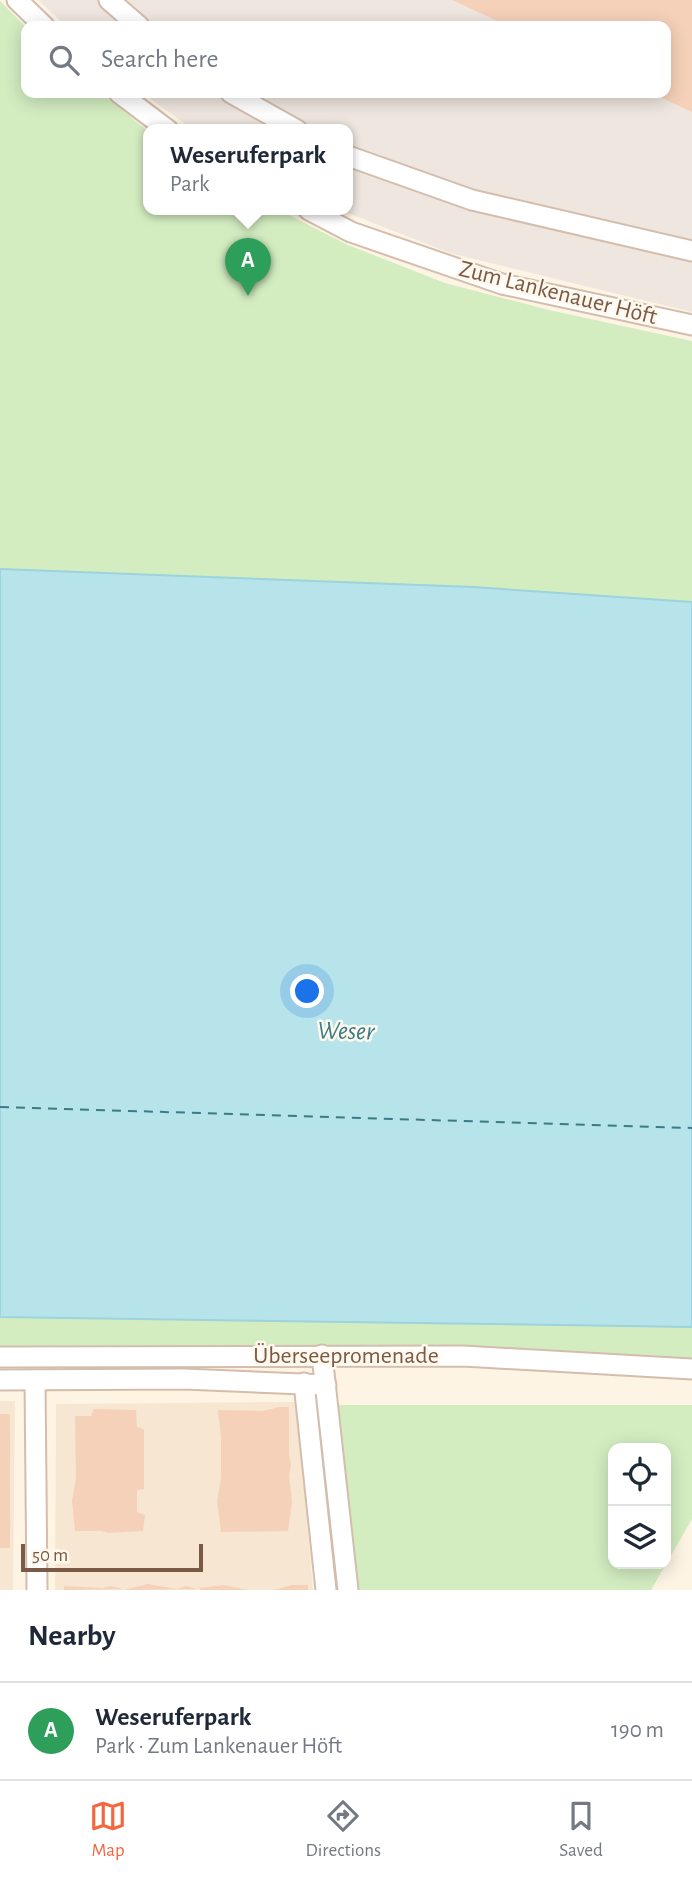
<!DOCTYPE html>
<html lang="en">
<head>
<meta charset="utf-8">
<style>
  :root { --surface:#fff; --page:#f6f6f7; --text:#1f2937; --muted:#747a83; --line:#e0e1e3; --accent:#f3673f }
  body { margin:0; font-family:"Alegreya Sans",sans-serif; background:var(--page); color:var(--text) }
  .controls { position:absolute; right:21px; bottom:21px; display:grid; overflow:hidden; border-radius:14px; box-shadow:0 4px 18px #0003 }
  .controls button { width:63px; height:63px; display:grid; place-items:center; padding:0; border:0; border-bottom:2px solid var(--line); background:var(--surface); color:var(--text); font:35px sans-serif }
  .scale { position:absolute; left:21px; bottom:18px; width:182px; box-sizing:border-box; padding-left:7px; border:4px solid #7a5947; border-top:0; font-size:19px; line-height:24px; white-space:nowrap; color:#7a5947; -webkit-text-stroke:5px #fff8ec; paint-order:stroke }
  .you { position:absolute; left:308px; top:992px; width:24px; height:24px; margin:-18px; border:5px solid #fff; border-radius:50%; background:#1a73e8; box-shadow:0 0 0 10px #1a73e833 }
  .badge { display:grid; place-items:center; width:46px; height:46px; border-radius:50%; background:var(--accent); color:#fff; font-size:23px; font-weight:700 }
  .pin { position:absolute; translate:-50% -58px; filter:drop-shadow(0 2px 4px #0008) }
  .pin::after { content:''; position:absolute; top:37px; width:24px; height:21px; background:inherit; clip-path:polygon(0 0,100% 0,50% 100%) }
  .popup { position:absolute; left:143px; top:124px; width:210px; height:91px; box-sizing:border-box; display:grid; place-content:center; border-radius:14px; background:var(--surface); filter:drop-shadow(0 2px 5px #0005); font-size:23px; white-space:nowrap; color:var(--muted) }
  .popup b { font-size:26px; color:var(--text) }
  .popup::after { content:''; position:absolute; left:50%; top:100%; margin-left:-14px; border:14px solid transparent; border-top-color:var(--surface) }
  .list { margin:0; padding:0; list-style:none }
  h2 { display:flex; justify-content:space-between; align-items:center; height:91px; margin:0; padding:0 28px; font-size:30px }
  h2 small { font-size:23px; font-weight:400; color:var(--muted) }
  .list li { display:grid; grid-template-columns:46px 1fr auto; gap:21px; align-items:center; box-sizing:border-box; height:98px; padding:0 28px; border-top:2px solid var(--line) }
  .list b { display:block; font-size:26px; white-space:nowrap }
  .list p { margin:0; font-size:23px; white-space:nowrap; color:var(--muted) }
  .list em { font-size:23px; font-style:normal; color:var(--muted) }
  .icon { flex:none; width:38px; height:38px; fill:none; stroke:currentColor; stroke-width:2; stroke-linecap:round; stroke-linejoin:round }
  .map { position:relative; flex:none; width:692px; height:1590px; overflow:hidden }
  .search { position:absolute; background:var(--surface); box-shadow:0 4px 18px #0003; left:21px; right:21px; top:21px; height:77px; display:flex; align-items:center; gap:18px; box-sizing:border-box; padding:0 24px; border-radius:14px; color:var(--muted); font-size:26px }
  .sheet { height:189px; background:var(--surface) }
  nav { display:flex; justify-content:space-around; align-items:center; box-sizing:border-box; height:98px; border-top:2px solid var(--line); background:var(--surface); font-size:19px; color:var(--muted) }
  nav a { display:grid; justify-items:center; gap:4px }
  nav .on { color:var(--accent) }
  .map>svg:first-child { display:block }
  .residential { fill:#f7e6d2 }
  .industrial { fill:#eee6df }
  .green { fill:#d3edc1; fill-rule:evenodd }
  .water { fill:#b7e3ea; stroke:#9cd3dd; stroke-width:2 }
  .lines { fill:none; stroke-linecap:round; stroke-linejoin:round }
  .ferry { stroke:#3b7b87; stroke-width:2; stroke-dasharray:9 7; stroke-linecap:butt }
  .building { fill:#f6d1b9 }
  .street-casing { stroke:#d4bdac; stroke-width:23 }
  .street { stroke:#fff; stroke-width:19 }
  .labels { text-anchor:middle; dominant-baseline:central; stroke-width:5; stroke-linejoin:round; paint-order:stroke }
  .street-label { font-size:24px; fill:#7a5947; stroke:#fff8ec }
  .water-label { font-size:26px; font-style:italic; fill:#3b7b87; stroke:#fff8ec }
</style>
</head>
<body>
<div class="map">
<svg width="692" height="1590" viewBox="0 0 692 1590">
  <rect width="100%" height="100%" fill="#fef4e4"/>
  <g class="residential">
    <path d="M0,1401H15L13,1590H0Z"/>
    <path d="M297,1402L313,1590H55L56,1404Z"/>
  </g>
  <path class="industrial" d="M38,0H692V312L450,253L340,210H348V130H194L142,93H666V26H66Z"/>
  <g class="green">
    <path d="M0,1L26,27V93H101L148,131V210H279L348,245L445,283L549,310L692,341V602L473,587L0,569Z"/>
    <path d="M0,1317L692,1327V1362L425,1346L0,1347Z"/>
    <path d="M338,1405H692V1519L651,1590H359ZM613,1448H666V1564H613Z"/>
  </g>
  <path class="water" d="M0,569L473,587L692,602V1327L0,1317Z"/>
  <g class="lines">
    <path class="ferry" d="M0,1107L692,1128"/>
  </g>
  <g class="building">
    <path d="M452,0H692V112L651,93H666V26H508Z"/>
    <path d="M279,1407H289V1455L291,1466L289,1476L292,1502L288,1531L221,1532L217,1501L221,1478V1438L218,1410L263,1411Z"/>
    <path d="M94,1409L136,1410L137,1427L144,1429V1489L137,1490V1512L145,1515L143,1531L109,1533L101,1531H75L72,1501L76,1479L75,1416H91Z"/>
    <rect x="0" y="1414" width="10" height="134"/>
    <path d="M148,1584L177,1589L186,1586L197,1589L124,1590Z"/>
    <path d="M224,1585L247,1590H200V1588Z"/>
    <path d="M292,1585H308V1590H274Z"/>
    <path d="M64,1586L103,1588L111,1586L123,1589L64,1590Z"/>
  </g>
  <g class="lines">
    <defs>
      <g id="street">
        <path d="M17,0L44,26"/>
        <path d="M109,0L139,26"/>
        <path d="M119,93L168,130"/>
        <path d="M231,93L297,130"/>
        <path d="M348,156L472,200L692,251"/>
        <path d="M309,210L351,232L502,284L692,325"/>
        <path d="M322,1355L348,1590"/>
        <path d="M0,1357L463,1356L692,1369"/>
        <path d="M0,1380L184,1379L326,1385"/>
        <path d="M35,1380L37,1590"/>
        <path d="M304,1383L326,1590"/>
      </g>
    </defs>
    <use href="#street" class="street-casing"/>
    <use href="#street" class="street"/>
  </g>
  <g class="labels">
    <g class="street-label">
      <text transform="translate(558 293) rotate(14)">Zum Lankenauer Höft</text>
      <text x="346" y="1356">Überseepromenade</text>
    </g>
    <g class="water-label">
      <text transform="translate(346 1031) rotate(1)">Weser</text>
    </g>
  </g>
</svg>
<div class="controls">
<button><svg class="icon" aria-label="locate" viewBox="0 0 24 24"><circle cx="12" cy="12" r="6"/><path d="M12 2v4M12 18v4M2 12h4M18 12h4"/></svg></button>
<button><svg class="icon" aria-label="layers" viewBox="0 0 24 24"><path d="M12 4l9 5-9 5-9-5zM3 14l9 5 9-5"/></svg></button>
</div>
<div class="scale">50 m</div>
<div class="you"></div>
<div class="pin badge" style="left:248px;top:296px;background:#2e9e5b">A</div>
<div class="popup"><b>Weseruferpark</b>Park</div>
<div class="search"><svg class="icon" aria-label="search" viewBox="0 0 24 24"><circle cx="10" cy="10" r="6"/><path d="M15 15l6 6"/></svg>Search here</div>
</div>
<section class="sheet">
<h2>Nearby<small></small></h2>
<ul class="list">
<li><span class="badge" style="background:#2e9e5b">A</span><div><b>Weseruferpark</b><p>Park · Zum Lankenauer Höft</p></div><em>190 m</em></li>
</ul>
</section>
<nav>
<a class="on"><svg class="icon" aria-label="map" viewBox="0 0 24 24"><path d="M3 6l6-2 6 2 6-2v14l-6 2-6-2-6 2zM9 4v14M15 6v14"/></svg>Map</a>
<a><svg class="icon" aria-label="directions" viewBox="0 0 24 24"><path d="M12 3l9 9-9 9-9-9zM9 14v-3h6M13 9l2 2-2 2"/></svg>Directions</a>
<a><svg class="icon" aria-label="saved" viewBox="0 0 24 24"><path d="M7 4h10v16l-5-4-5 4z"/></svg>Saved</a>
</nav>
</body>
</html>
